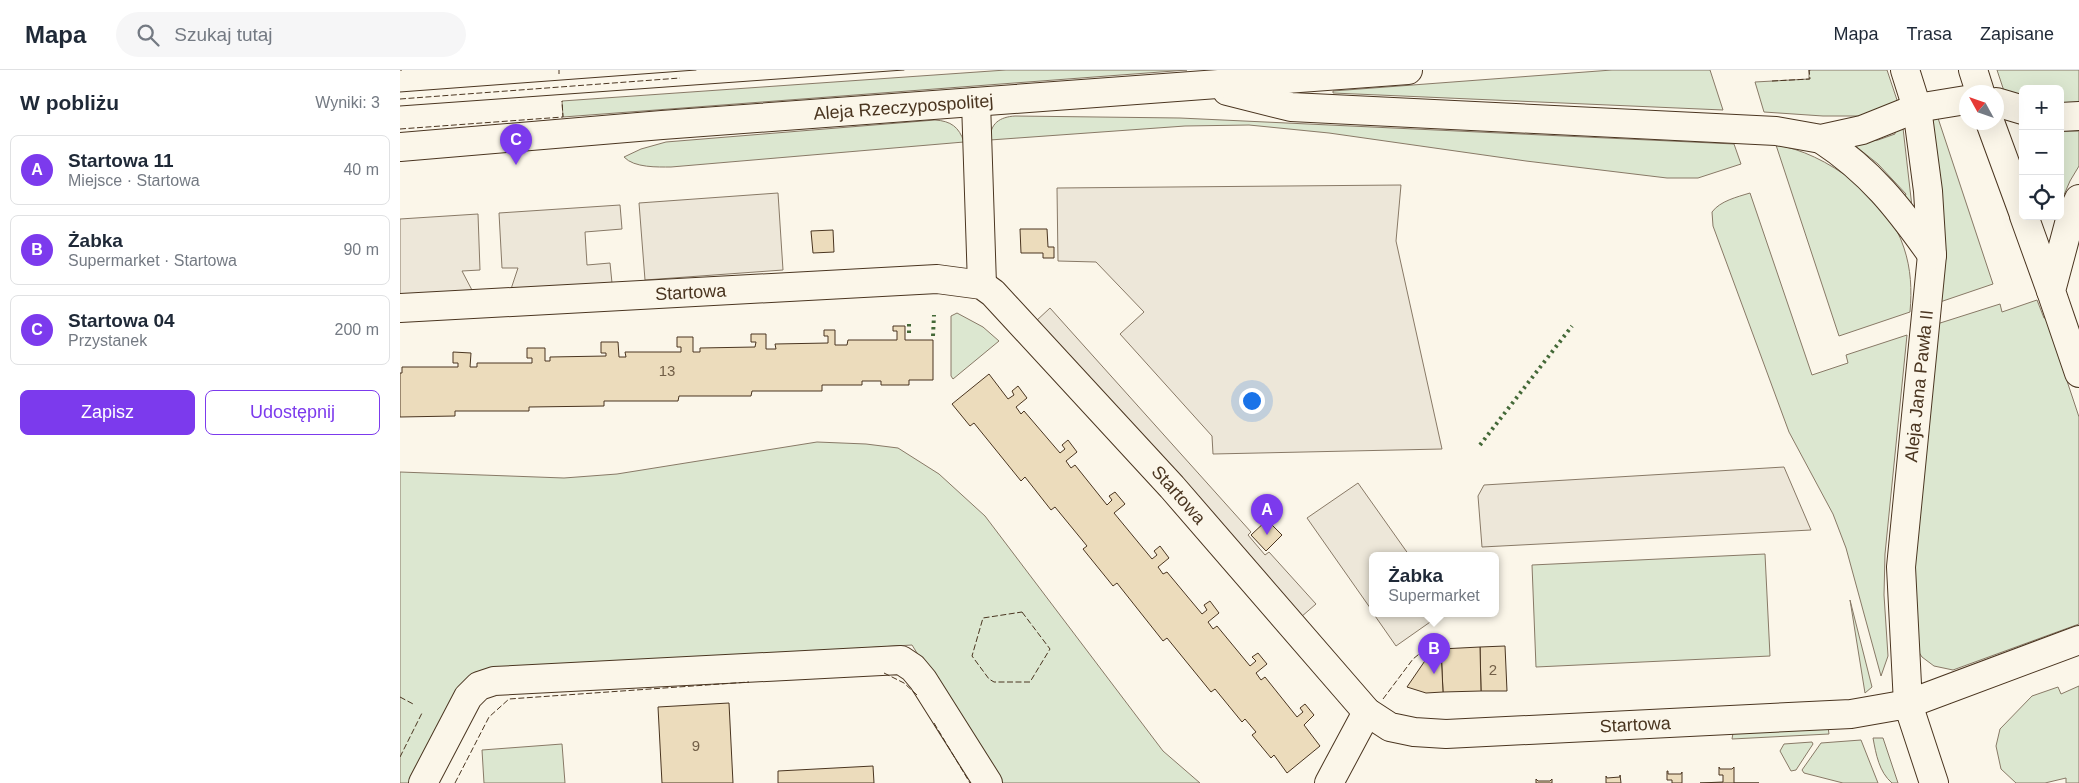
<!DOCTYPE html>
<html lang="pl">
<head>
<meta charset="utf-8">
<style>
  :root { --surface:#fff; --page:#f6f6f7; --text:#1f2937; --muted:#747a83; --line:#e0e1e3; --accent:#7c3aed }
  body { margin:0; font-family:Helvetica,sans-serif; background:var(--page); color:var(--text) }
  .controls { position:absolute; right:15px; top:15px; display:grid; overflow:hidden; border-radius:8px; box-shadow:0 5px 20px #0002 }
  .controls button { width:45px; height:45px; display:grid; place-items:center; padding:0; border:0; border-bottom:1px solid var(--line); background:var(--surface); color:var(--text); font:25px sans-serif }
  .compass { position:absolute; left:1559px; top:15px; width:45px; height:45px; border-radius:50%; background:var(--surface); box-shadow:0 5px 20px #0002; rotate:310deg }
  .you { position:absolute; left:851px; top:330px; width:18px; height:18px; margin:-12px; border:4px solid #fff; border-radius:50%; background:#1a73e8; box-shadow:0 0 0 8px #1a73e833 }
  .badge { display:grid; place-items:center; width:32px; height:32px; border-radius:50%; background:var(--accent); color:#fff; font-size:16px; font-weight:700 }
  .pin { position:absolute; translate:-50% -41px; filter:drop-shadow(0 1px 2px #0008) }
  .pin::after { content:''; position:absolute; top:26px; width:18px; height:15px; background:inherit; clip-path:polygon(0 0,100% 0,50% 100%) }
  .popup { position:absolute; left:969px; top:482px; width:130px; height:65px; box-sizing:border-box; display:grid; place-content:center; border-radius:8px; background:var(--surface); filter:drop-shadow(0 1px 4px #0005); font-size:16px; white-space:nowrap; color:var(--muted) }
  .popup b { font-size:19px; color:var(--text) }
  .popup::after { content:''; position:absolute; left:50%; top:100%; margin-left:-10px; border:10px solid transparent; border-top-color:var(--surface) }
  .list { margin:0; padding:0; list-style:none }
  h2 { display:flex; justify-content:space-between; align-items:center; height:65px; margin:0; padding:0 20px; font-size:21px }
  h2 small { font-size:16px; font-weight:400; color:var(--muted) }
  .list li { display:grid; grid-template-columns:32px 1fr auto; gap:15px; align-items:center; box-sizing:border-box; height:70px; margin:0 10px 10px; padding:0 10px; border:1px solid var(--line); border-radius:8px }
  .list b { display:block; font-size:19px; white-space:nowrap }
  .list p { margin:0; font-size:16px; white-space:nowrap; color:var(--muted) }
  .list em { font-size:16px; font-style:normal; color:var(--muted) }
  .actions { display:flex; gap:10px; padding:15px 20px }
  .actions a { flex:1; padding:11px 0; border:1px solid var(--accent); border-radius:8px; text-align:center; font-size:18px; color:var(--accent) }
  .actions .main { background:var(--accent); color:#fff }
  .icon { flex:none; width:28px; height:28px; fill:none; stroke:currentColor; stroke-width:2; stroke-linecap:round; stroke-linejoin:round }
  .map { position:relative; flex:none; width:1679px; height:713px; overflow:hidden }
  header { display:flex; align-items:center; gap:30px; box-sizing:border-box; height:70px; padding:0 25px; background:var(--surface); border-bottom:1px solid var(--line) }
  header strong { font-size:24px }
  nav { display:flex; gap:28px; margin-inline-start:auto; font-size:18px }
  .search { width:350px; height:45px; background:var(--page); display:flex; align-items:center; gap:12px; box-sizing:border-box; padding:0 18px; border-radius:28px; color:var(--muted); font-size:19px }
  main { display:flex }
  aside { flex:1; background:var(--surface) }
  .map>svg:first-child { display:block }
  .green { fill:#dce7d0; stroke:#887966 }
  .parking { fill:#ede7d9; stroke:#887966 }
  .building { fill:#ecdcbc; stroke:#4a3520 }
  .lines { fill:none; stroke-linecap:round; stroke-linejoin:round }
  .minor-casing { stroke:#4a3520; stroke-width:30 }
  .major-casing { stroke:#4a3520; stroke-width:30 }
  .minor { stroke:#fbf6e9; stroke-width:28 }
  .major { stroke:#fbf6e9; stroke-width:28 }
  .tram { stroke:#4a3520; stroke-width:1 }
  .hedge { stroke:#436837; stroke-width:4; stroke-dasharray:2.5 4; stroke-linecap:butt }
  .fence { stroke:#4a3520; stroke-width:1; stroke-dasharray:6 2.5; stroke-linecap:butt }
  .labels { text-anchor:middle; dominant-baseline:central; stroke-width:4; stroke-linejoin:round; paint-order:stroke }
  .number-label { font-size:15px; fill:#725f47 }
  .street-label { font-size:18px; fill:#4a3520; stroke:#fbf6e9 }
</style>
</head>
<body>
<header>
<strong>Mapa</strong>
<div class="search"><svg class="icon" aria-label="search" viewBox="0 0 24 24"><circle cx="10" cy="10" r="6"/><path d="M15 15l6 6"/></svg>Szukaj tutaj</div>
<nav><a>Mapa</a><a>Trasa</a><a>Zapisane</a></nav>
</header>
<main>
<aside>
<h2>W pobliżu<small>Wyniki: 3</small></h2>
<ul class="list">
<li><span class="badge">A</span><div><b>Startowa 11</b><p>Miejsce · Startowa</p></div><em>40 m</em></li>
<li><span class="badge">B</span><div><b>Żabka</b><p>Supermarket · Startowa</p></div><em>90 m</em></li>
<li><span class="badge">C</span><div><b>Startowa 04</b><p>Przystanek</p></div><em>200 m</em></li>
</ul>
<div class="actions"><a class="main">Zapisz</a><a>Udostępnij</a></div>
</aside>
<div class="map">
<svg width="1679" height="713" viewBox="0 0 1679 713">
  <rect width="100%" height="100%" fill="#fbf6e9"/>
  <g class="green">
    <path d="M606,0H787L163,47L162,31Z"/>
    <path d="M1212,0H1310L1323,40L933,23V21Z"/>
    <path d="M1409,0H1487L1498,33L1461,46H1423L1364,42L1355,12L1409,9Z"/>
    <path d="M1597,0H1679V33H1660V19H1623V26L1604,21Z"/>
    <path d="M1534,36L1593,214L1540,232L1528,41Z"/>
    <path d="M615,46L780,48L1334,74L1341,94L1298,108H1267L1126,91L929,63L849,55L785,56L590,70C590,53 600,47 615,46Z"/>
    <path d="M535,50C551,51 559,57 564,72L271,97C258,97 234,98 224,87L241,79L266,72Z"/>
    <path d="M1503,58L1512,137L1505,126L1506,124L1478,94L1453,74L1478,70L1495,64V62Z"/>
    <path d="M1660,61H1679V96L1670,111L1660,134Z"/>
    <path d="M1376,75C1425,82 1489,129 1504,178C1511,199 1512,220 1510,242L1439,266Z"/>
    <path d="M1350,123L1412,305L1448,293L1446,285L1507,265L1485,484L1484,525L1488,586L1481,606L1446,478L1433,444L1389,362L1313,156L1312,142C1320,131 1337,127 1350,123Z"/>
    <path d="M1637,230L1644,248H1646L1679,347V554L1553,600L1534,596L1522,587L1518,581L1512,504L1537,254L1600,234L1602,242Z"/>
    <path d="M557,243L583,257L599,271L553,309L551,306V246Z"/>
    <path d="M417,372L466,374L498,378L539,404L585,446L763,681L800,713H598L512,575L76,602L67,608L11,713H0V402L164,408L217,404Z"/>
    <path d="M1365,484L1370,586L1136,597L1132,495Z"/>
    <path d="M1450,530L1472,617L1465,623Z"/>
    <path d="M1679,616V713H1666V708L1645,713H1616L1601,699L1596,676L1600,659L1632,626L1658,617L1661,624Z"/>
    <path d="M1428,657L1429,664L1332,669L1333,663Z"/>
    <path d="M1473,668H1483L1498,713H1492C1479,702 1476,684 1473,668Z"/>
    <path d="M1461,670L1478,713H1443L1404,703L1402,700L1421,673Z"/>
    <path d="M1412,672L1413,674L1396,700L1391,701L1380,681L1384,674Z"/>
    <path d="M162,674L165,713H84L82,680Z"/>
  </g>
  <g class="parking">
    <path d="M1001,115L996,171L1042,379L813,384L812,366L720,264L744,242L696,192L658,191L657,118Z"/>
    <path d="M378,123L383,200L245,210L239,133Z"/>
    <path d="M220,135L222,159L185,162L187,195L210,193L212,213L111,219L118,198H102L99,143Z"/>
    <path d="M78,144L80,200L62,201L73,222L0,225V149Z"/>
    <path d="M650,238L851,462L848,465L865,485L869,482L916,534L901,547L635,252Z"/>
    <path d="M1384,397L1411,460L1082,477L1078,426L1084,415Z"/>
    <path d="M958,413L1009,485H973V542L907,448Z"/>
    <path d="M973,543H1043L996,576Z"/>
  </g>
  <g class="building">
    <path d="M620,159H647L648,177H654V188H643V183H621Z"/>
    <path d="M433,160L434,182L413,183L411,161Z"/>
    <path d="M493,256H505V270H533V310H509V315H481V311H462V315H422V321H352L351,326H279L278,331H204V336L129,337V341H55V346L0,347V303H2V297H58V293H53V282L71,283L70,297H77V293H132V288H127V278H145V291H150V287L206,286V283H201V272H218L219,287H226L225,282H281V277H277V267H293V282H300V278L355,277L356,272H351V264H366V279H376L375,274L428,273V266H424V260H435V275H447L448,270H497V261H493Z"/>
    <path d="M589,304L608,329L614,325L612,321L618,316L627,328L616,337L621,344L624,341L660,383L665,379L662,375L668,370L677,382L666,391L671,398L675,395L707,435L712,430L709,426L715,422L725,434L714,443L752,489L757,485L754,481L760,476L769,488L758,497L763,504L767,502L802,544L807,540L804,535L810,531L819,543L808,552L813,559L817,556L850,596L856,591L852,587L858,583L867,594L856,603L861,610L865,607L897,647L903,642L900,638L905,634L914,645L904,655L920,676L887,703L874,685L871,688L852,665L856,662L845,649L842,652L815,619L811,622L767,568L763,571L717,513L713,516L683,479L687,476L655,437L651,440L625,407L621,411L574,353L570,356L552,334Z"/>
    <path d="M867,450L882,465L866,481L851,465Z"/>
    <path d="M1105,576L1107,621H1081L1080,577Z"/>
    <path d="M1080,577L1081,621L1043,622L1041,579Z"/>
    <path d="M1033,579H1041L1043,622L1026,623L1007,617Z"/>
    <path d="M329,633L333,713H262L258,637Z"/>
    <path d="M473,696L474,713H378V701Z"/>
    <path d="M1319,697L1320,699H1332L1334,697V713H1359H1300L1323,712V705H1319Z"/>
    <path d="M1267,701H1268V704H1281L1282,702V713H1272V710H1267Z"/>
    <path d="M1220,705L1221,713H1206V706L1207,708L1220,707Z"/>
    <path d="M1136,709L1138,711H1150L1152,709V713H1136Z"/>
  </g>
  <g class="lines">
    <defs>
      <g id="minor">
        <path d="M576,32L582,215"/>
        <path d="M1590,52L1623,142"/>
        <path d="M1624,146L1651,221"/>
        <path id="s1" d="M0,238L537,209L582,215L593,223L772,417L967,642L990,657L1014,662L1046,664L1451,644L1508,634L1534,713"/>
        <path d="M23,713L68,627L79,616L94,611L501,590L513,598L523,610L588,713"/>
        <path d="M929,713L967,642"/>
      </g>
      <g id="major">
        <path d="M1505,0L1517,38L1528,121L1532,185L1501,497L1508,634L1679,570"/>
        <path d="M1573,0L1580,22"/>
        <path d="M827,21L891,37L1376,61L1421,69L1462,60L1517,38L1566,30"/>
        <path d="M1596,32L1623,40"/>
        <path d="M1660,47L1679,46"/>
        <path d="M1421,69C1471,102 1498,137 1532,185"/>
        <path id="s2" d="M0,77L262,55L1008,0"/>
        <path d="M1679,129L1671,146L1651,221L1679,303"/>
      </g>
    </defs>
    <use href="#minor" class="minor-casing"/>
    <use href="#major" class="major-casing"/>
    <use href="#minor" class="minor"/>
    <use href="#major" class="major"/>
    <g class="tram">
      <path d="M0,22L296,0"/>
      <path d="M0,36L504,0"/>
    </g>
    <g class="hedge">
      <path d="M509,254V267"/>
      <path d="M533,266L534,245"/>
      <path d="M1080,375L1172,256"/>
    </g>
    <g class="fence">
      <path d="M0,0H2"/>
      <path d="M159,0V4"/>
      <path d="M1372,11L1410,9L1409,0H1411"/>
      <path d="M0,29L280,8"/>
      <path d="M0,59L163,47L162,31"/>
      <path d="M622,542L650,579L630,612H594L589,609L572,586L583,548Z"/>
      <path d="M484,603L504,613L517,625"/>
      <path d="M0,627L15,635"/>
      <path d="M983,629L1013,589L1029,576L1033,579"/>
      <path d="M534,653L570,713"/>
      <path d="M0,687L22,643"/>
      <path d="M55,713L89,647L109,629L349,612"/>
    </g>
  </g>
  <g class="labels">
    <g class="number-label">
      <text x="267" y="300">13</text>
      <text x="1093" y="599">2</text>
      <text x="296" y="675">9</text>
    </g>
    <g class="street-label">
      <text stroke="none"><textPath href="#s2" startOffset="505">Aleja Rzeczypospolitej</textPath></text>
      <text stroke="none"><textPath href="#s1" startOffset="291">Startowa</textPath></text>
      <text transform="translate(1519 316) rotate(-84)">Aleja Jana Pawła II</text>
      <text stroke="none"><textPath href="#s1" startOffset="871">Startowa</textPath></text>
      <text stroke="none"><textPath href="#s1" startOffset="1432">Startowa</textPath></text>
    </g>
  </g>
</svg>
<div class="controls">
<button>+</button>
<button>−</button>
<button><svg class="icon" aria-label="locate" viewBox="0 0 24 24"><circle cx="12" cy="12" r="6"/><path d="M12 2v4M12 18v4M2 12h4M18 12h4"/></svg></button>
</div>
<svg class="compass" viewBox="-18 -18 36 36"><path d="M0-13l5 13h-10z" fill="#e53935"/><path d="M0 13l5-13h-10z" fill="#747a83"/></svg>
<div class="you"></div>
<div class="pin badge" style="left:867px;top:465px">A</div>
<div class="pin badge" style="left:1034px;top:604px">B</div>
<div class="popup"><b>Żabka</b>Supermarket</div>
<div class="pin badge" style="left:116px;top:95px">C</div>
</div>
</main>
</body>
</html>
